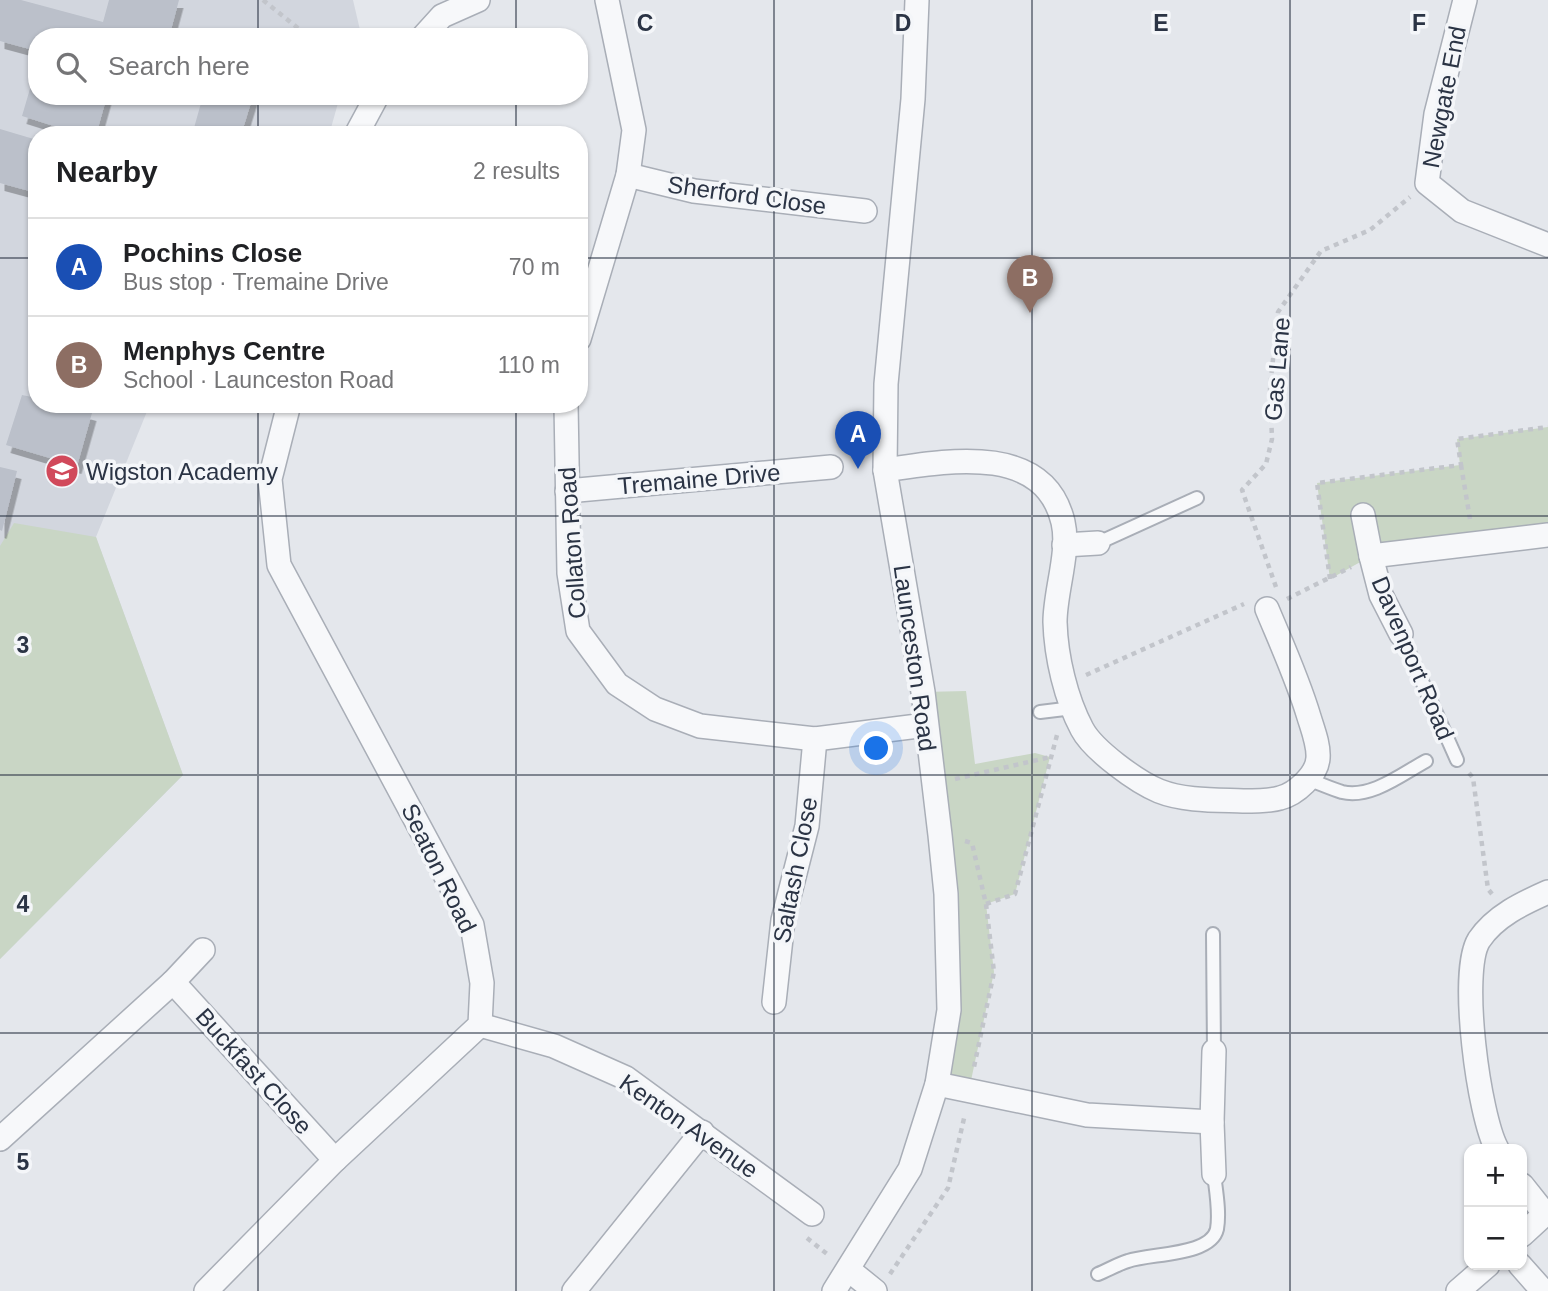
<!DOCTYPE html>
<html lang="en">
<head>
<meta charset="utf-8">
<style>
  :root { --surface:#fff; --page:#f2f2f2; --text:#202124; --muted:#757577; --line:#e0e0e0; --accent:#d1495b }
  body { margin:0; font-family:Helvetica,sans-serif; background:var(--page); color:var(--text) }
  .controls { position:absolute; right:21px; bottom:21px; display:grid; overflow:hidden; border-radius:14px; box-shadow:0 2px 5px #0004 }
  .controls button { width:63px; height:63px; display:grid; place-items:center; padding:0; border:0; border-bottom:2px solid var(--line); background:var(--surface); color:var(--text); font:35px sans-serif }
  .you { position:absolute; left:877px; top:749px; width:24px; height:24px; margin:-18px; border:5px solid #fff; border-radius:50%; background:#1a73e8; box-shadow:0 0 0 10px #1a73e833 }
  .badge { display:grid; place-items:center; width:46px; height:46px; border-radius:50%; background:var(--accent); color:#fff; font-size:23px; font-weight:700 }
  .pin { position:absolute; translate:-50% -58px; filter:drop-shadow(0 2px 4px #0008) }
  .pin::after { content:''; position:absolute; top:37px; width:24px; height:21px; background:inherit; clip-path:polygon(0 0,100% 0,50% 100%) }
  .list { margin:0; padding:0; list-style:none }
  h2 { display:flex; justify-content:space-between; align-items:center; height:91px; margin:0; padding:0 28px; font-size:30px }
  h2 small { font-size:23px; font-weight:400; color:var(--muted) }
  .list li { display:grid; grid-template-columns:46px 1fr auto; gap:21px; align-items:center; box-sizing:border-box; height:98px; padding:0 28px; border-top:2px solid var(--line) }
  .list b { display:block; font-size:26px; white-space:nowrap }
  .list p { margin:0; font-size:23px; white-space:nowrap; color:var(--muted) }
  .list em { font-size:23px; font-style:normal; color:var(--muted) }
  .icon { flex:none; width:38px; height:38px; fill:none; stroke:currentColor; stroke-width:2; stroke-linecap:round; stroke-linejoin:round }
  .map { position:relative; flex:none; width:1548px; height:1291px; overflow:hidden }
  .search { position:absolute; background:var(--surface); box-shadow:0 2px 5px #0004; left:28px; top:28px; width:560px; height:77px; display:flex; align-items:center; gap:18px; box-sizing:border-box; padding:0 24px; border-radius:28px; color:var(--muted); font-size:26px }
  .panel { position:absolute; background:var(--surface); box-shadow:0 2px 5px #0004; left:28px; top:126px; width:560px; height:287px; border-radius:28px }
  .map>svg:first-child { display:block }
  .built { fill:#d2d6de }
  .green { fill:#c9d6c5 }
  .building { fill:#bbc0ca; filter:url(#shadow) }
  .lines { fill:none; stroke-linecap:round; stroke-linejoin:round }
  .service-casing { stroke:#a9aeb7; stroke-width:16 }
  .minor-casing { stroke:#a9aeb7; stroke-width:26 }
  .path { stroke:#c2c5cb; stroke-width:4.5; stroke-dasharray:5 5; stroke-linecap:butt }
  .service { stroke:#f7f8fa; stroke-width:12 }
  .minor { stroke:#f7f8fa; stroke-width:23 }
  .grid { fill:none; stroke:#2b3445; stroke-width:2; stroke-opacity:0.55 }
  .labels { text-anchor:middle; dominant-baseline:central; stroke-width:7; stroke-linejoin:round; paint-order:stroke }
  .street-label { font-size:24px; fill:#2b3445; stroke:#f4f6f9 }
  .poi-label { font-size:24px; fill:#2b3445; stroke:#f4f6f9; text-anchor:start }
  .grid-label { font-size:23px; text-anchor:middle; font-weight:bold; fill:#2b3445; stroke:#f4f6f9; stroke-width:7; stroke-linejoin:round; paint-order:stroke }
</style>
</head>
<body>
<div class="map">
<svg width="1548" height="1291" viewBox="0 0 1548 1291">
  <defs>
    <filter id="shadow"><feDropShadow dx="4.5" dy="8" stdDeviation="0" flood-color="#0004"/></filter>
  </defs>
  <rect width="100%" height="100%" fill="#e4e7ec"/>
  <path class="built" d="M0,0H353L360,30L358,37H37V96H340L329,135H37V404H150L96,537L183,775L0,959Z"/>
  <g class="green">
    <path d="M1548,427V535L1371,556L1330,579L1317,483L1460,465L1457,439Z"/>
    <path d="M14,523L96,537L183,775L0,959V546Z"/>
    <path d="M966,691L975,764L1035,753L1050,757L1015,894L986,904L994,972L969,1090L937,1084L949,1010L923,692Z"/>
  </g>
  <g class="building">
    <path d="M0,0H21L103,22L109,0H179L169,37H37V51L0,41Z"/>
    <path d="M34,75H37V96H107L96,135H83L22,116Z"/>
    <path d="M203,96H253L241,135H192Z"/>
    <path d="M0,129L37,140V193L0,183Z"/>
    <path d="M22,395L37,398V404H58L92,413L77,466L6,445Z"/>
    <path d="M0,467L17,471L2,531L0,530Z"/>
  </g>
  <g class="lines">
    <defs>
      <g id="service">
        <path d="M1098,543L1197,498"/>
        <path d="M1401,634L1457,760"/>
        <path d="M1040,712L1073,708"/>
        <path d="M1310,780C1321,784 1332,789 1342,792C1371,799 1402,774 1426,761"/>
        <path d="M1213,934L1214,1051"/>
        <path d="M1098,1274C1108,1270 1118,1264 1128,1261C1151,1253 1211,1256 1217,1229C1220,1212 1216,1191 1214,1174"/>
      </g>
      <g id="minor">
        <path d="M1465,0L1436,114L1427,183L1462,211L1548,245"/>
        <path d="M423,37L442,16L478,0"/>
        <path d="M356,135L377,96"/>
        <path d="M628,175L694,191L865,211"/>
        <path d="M579,339L628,175L634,130L607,0"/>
        <path d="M566,404L569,573L578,631L617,684L655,709L700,726L815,739L926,725"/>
        <path d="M885,470C945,461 1044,442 1063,522C1070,552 1055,591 1055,622C1056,657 1066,699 1082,729C1093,750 1137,782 1159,791C1184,801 1217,800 1243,801C1254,801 1270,801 1280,798C1296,794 1317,775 1318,758C1319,745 1313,730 1309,717C1298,680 1282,645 1267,609"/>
        <path d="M567,491L831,467"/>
        <path d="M1363,515L1371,556"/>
        <path d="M1064,545L1098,543"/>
        <path d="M1401,634L1381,595L1371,556L1548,535"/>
        <path d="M173,982L203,950"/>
        <path d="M774,1002L783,920L807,826L815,739"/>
        <path d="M480,1025L554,1046L626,1078L812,1214"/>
        <path d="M1214,1051L1212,1122L1214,1174"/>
        <path d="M937,1084L1087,1115L1212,1122"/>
        <path d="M0,1139L173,982L335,1160"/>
        <path d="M1497,1149C1479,1117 1459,972 1479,940C1495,916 1523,903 1548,892"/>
        <path d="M1522,1185L1545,1214"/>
        <path d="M1522,1235L1548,1211"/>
        <path d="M1520,1265L1543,1291"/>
        <path d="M849,1270L875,1291"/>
        <path d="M206,1291L335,1160L480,1025L482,983L472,925L279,565L270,479L289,404"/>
        <path d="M574,1291L702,1132"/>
        <path d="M834,1291L910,1169L937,1084L949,1010L946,894L940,835L923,692L885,470L886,384L913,99L917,0"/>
        <path d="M1458,1291L1488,1265"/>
      </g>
    </defs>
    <use href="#service" class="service-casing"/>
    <use href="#minor" class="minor-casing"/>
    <g class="path">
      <path d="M263,0L309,37"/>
      <path d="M1461,465L1470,519"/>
      <path d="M1330,579L1317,483L1461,465L1457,439L1548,427"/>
      <path d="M1276,587L1242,490L1266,464L1272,439L1270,388L1278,312L1321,251L1370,230L1410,197"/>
      <path d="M1287,599L1351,567"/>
      <path d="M1086,675L1244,604"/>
      <path d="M1469,773L1473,778L1488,889L1492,894"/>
      <path d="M955,779L1050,757"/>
      <path d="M965,841L972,843L986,904L994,972L974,1067"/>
      <path d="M986,904L1015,894L1057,735"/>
      <path d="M807,1238L827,1254"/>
      <path d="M890,1274L948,1188L965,1114"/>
    </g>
    <use href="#service" class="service"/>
    <use href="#minor" class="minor"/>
  </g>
  <path class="grid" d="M258,0V37M516,0V37M774,0V1291M1032,0V1291M1290,0V1291M258,96V135M516,96V135M0,258H37M579,258H1548M258,404V1291M516,404V1291M0,516H1548M0,775H1548M0,1033H1548"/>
  <defs>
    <symbol id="school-disc" viewBox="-11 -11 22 22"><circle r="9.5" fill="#d1495b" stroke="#f4f6f9"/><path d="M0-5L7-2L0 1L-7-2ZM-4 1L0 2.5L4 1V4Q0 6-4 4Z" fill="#fff"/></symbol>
  </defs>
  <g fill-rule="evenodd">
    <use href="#school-disc" x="43" y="452" width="38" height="38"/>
  </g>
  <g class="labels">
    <g class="street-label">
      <text transform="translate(1444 97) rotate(-79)">Newgate End</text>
      <text transform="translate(747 195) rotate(8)">Sherford Close</text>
      <text transform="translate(1277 369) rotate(-85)">Gas Lane</text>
      <text transform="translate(699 479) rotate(-5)">Tremaine Drive</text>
      <text transform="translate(572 543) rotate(-94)">Collaton Road</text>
      <text transform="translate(915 658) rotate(82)">Launceston Road</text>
      <text transform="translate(1413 658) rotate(67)">Davenport Road</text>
      <text transform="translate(439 868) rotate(64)">Seaton Road</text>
      <text transform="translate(795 870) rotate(-79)">Saltash Close</text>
      <text transform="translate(254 1071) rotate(48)">Buckfast Close</text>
      <text transform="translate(689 1126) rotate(35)">Kenton Avenue</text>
    </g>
    <g class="poi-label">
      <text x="86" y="471">Wigston Academy</text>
    </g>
  </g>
  <g class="grid-label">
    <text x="645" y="31">C</text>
    <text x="903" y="31">D</text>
    <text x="1161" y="31">E</text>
    <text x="1419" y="31">F</text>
    <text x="23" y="653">3</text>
    <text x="23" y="912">4</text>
    <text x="23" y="1170">5</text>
  </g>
</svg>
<div class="controls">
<button>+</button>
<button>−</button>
</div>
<div class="you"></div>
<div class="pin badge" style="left:858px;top:469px;background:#1a4fb4">A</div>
<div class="pin badge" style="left:1030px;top:313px;background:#8d6e63">B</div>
<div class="search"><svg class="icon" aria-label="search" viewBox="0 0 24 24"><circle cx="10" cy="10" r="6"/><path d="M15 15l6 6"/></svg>Search here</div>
<section class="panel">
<h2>Nearby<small>2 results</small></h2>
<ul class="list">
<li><span class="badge" style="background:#1a4fb4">A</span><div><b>Pochins Close</b><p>Bus stop · Tremaine Drive</p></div><em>70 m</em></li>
<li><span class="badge" style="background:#8d6e63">B</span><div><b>Menphys Centre</b><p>School · Launceston Road</p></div><em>110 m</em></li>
</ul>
</section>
</div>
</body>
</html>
